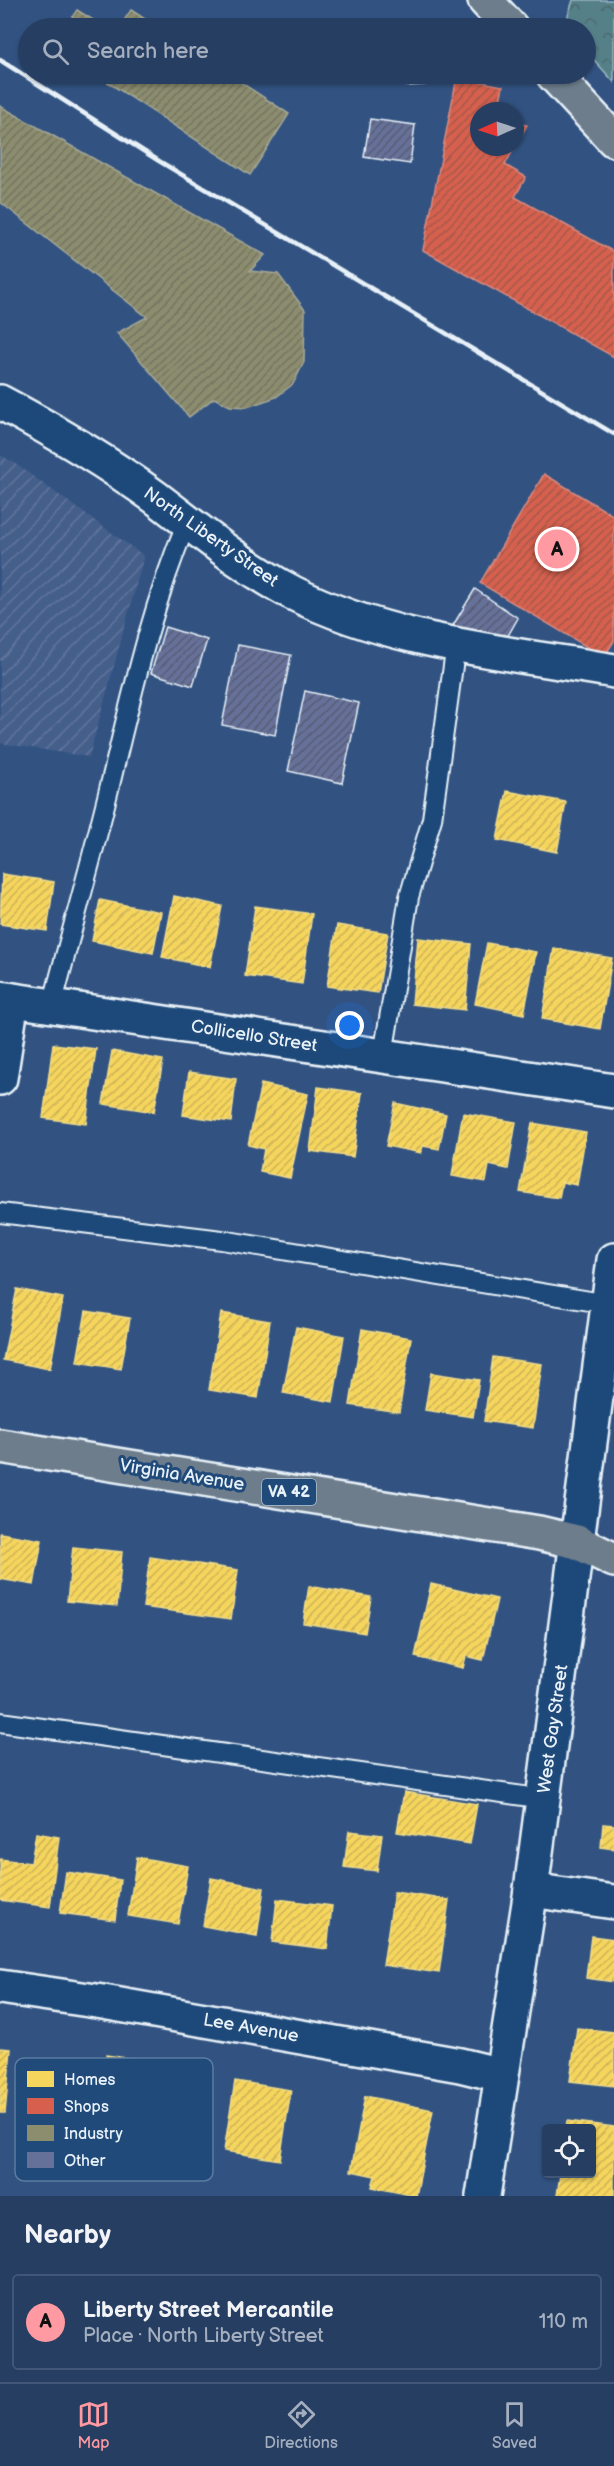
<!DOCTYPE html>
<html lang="en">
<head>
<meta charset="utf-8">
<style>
  :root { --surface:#263e62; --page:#32496b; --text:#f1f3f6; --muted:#a4aebe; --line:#425777; --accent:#ff9aa2 }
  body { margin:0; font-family:"Balsamiq Sans",sans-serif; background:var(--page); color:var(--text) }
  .controls { position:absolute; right:18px; bottom:18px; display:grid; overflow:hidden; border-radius:6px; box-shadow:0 2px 4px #0004 }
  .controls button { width:54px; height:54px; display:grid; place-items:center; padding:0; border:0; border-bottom:2px solid var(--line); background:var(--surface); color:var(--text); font:30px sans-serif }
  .compass { position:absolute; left:470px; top:102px; width:54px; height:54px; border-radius:50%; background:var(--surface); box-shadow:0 2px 4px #0004; rotate:267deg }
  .you { position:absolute; left:350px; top:1026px; width:21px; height:21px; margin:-15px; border:4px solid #fff; border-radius:50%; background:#1a73e8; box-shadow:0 0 0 9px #1a73e833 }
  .badge { display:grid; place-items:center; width:39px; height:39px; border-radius:50%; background:var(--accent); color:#111; font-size:20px; font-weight:700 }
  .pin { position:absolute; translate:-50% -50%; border:3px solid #fff; box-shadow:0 2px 6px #0006 }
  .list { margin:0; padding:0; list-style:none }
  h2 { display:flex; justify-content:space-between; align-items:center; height:78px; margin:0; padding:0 24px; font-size:26px }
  h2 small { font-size:20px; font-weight:400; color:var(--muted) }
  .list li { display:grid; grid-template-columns:39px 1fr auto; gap:18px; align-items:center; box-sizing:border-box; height:96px; margin:0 12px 12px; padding:0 12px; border:2px solid var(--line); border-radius:6px }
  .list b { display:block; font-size:22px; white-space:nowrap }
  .list p { margin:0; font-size:20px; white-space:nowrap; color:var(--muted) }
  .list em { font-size:20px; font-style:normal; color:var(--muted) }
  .icon { flex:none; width:33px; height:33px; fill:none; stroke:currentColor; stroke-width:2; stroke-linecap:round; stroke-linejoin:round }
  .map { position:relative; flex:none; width:614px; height:2196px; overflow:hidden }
  .search { position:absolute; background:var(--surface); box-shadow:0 2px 4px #0004; left:18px; right:18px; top:18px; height:66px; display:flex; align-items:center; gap:15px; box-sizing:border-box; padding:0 21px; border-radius:33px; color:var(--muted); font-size:22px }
  .sheet { height:186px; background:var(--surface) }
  nav { display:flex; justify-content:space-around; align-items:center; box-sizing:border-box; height:84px; border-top:2px solid var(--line); background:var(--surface); font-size:16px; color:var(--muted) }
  nav a { display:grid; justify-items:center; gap:3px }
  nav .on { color:var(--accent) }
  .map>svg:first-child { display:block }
  .industrial { fill:url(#industrial-furrows) }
  .forest { fill:url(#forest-crowns); stroke:#9eb8c0; stroke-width:1.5 }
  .homes { fill:url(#homes-hatch); stroke:#f2dd8b; stroke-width:1.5 }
  .shops { fill:url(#shops-hatch); stroke:#db8c80; stroke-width:1.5 }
  .industry { fill:url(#industry-hatch); stroke:#a8aa97; stroke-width:1.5 }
  .building { fill:url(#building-hatch); stroke:#e8f1f8; stroke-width:1.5 }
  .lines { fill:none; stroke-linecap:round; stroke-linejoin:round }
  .service-casing { stroke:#e8f1f8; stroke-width:22 }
  .minor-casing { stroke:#e8f1f8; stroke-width:38 }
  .tertiary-casing { stroke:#e8f1f8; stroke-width:38 }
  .primary-casing { stroke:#e8f1f8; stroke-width:38 }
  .service { stroke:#1f4a7a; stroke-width:18 }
  .minor { stroke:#1f4a7a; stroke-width:33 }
  .tertiary { stroke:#1f4a7a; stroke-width:33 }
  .primary { stroke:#6d7d8c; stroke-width:33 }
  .rail { stroke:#e8f1f8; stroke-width:4.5 }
  .labels { text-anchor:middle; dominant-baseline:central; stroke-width:6; stroke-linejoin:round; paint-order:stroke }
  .shield { fill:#1f4a7a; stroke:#acbfd2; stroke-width:1.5 }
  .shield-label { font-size:16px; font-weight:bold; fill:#e8f1f8 }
  .street-label { font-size:18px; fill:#e8f1f8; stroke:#1f4a7a }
  .key { fill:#1f4a7a; stroke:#5b7ca0; stroke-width:1.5 }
  .key-label { font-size:16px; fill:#e8f1f8 }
</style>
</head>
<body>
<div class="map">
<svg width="614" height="2196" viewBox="0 0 614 2196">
  <defs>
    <pattern id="industrial-furrows" width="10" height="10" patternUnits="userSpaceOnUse" patternTransform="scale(1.5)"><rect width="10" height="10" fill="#455f8b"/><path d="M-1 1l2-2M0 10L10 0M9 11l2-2" fill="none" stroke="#60769c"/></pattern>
    <pattern id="forest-crowns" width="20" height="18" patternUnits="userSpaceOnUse" patternTransform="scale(1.5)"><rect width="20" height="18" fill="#548088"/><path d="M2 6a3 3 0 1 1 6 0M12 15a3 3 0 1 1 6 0" fill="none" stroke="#4e676c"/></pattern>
    <pattern id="homes-hatch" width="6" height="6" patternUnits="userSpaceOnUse" patternTransform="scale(1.5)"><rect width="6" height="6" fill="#f6d55c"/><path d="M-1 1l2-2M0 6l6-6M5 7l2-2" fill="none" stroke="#cab258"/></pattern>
    <pattern id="shops-hatch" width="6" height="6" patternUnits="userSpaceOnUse" patternTransform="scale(1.5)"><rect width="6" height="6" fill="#d6604d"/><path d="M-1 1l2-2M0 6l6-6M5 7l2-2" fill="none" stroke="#a4584c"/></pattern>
    <pattern id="industry-hatch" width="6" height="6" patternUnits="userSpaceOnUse" patternTransform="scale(1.5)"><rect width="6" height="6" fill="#8c8c6e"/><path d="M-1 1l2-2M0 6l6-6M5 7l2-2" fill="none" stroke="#747461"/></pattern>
    <pattern id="building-hatch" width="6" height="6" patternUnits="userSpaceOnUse" patternTransform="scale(1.5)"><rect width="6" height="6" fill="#66719a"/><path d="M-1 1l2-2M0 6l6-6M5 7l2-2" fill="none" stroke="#565c72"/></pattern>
  </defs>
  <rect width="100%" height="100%" fill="#325382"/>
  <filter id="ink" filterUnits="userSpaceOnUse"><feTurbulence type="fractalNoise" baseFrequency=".0167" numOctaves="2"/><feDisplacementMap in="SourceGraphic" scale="12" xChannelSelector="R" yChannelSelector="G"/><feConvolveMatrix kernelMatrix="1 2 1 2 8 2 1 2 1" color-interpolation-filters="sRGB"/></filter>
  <g filter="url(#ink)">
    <path class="industrial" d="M0,455L13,462L144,556L89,757L0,743Z"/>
    <path class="forest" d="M573,0H614V82L586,51V28H564Z"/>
    <g class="homes">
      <path d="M507,791L566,802L557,852L497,840Z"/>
      <path d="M2,874L54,882L47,931L0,924Z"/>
      <path d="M174,896L222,906L210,967L162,957Z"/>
      <path d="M100,900L161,912L153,953L92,941Z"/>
      <path d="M255,906L312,914L302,984L245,976Z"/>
      <path d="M337,925L388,933L378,993L327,986Z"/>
      <path d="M418,938L471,944L465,1010L412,1004Z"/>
      <path d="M487,943L536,952L524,1014L475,1004Z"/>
      <path d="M554,948L612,958L600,1029L542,1019Z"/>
      <path d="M53,1044L96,1049L86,1124L43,1118Z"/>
      <path d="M112,1051L163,1060L154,1112L103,1104Z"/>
      <path d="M189,1072L236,1079L231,1122L183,1115Z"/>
      <path d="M261,1084L308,1094L290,1178L260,1172L264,1149L248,1145Z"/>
      <path d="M318,1087L362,1093L353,1157L310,1151Z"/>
      <path d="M395,1103L446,1114L439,1149L423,1146L421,1153L386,1146Z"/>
      <path d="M463,1113L516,1122L508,1169L489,1165L486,1182L452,1176Z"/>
      <path d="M532,1123L586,1132L577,1185L562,1182L559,1198L520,1192Z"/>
      <path d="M17,1289L63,1298L50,1369L3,1360Z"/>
      <path d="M86,1311L130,1318L121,1369L77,1362Z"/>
      <path d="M221,1313L270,1321L258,1398L209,1390Z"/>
      <path d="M296,1327L344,1336L333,1402L283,1393Z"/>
      <path d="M362,1329L411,1338L399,1412L350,1405Z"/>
      <path d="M493,1357L542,1364L533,1428L484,1421Z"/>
      <path d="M431,1373L479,1380L473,1417L425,1410Z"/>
      <path d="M0,1533L42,1540L34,1585L0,1579Z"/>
      <path d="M73,1547L122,1552L117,1606L67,1601Z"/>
      <path d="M150,1557L238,1570L231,1619L143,1607Z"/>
      <path d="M431,1584L497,1599L483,1660L466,1656L463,1668L415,1657Z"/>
      <path d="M309,1586L371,1597L365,1633L303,1623Z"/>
      <path d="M404,1792L477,1804L470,1844L397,1832Z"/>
      <path d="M603,1824L614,1825V1849L601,1847Z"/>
      <path d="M349,1831L382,1835L377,1871L344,1867Z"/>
      <path d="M36,1833L59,1837L50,1907L0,1900V1859L31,1863Z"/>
      <path d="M137,1857L188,1866L178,1924L128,1916Z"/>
      <path d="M66,1872L120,1880L115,1920L60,1913Z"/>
      <path d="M211,1878L264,1888L257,1936L203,1926Z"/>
      <path d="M394,1892L449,1900L439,1973L383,1965Z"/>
      <path d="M277,1899L332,1906L327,1949L272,1942Z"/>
      <path d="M591,1936L614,1939V1982L586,1978Z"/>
      <path d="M577,2028L614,2032V2086L570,2081Z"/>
      <path d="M0,2048L11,2049L5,2113H0Z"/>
      <path d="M106,2055L178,2066L166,2141L122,2134L126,2110L98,2106Z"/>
      <path d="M235,2081L291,2090L280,2160L224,2151Z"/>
      <path d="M365,2096L433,2110L416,2196L372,2187L375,2176L351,2171Z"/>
      <path d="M567,2121L614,2127V2196H557L560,2174H592V2128H566Z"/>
    </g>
    <g class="shops">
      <path d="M457,77L503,86L498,111H479V147H515V123L527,125L505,165L526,177L515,197L614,252V357L423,250Z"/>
      <path d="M544,474L614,516V641L604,657L480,583Z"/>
    </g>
    <g class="industry">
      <path d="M77,10L106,28H65Z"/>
      <path d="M131,10L159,28H119Z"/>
      <path d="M95,74H228L289,114L250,175Z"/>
      <path d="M0,106L265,255L250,271L278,274L305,310L304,362L293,384L276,397L247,407L230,406L214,398L189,417L117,333L147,317L0,202Z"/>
    </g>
    <g class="building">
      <path d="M408,74H428L425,85L406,86Z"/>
      <path d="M370,119L415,125L410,164L364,157Z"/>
      <path d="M475,589L518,618L505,641L449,632Z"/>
      <path d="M165,627L207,640L193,686L151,673Z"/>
      <path d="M238,645L291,655L275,735L222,725Z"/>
      <path d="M305,691L359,703L342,783L288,771Z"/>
    </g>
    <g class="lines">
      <defs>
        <g id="service">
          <path d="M52,1006C71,932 92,859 110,785C132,695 151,607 187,522"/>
          <path d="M383,1055L409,897L432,819L456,644"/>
          <path d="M0,1213L222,1240L608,1304"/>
          <path d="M0,1722L544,1799"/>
        </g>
        <g id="minor">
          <path d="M0,998L614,1091"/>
          <path d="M0,1078L12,1000"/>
          <path d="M531,1890L614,1902"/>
          <path d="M0,1987L103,2002L460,2065L501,2075"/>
        </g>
        <g id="tertiary">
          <path d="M0,402C53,430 107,462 155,497C200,531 243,567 293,593C392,643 506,652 614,671"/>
          <path d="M483,2196L531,1890L614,1260"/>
        </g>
        <g id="primary">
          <path d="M485,0L511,28"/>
          <path d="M553,74L614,140"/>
          <path d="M0,1446L539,1533L577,1542L614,1560"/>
        </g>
      </defs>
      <use href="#service" class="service-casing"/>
      <use href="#minor" class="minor-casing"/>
      <use href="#tertiary" class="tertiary-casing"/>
      <use href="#primary" class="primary-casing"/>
      <use href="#service" class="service"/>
      <use href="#minor" class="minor"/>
      <use href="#tertiary" class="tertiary"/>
      <use href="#primary" class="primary"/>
      <path class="rail" d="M0,60L159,161L614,434"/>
    </g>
  </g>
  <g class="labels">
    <rect class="shield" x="262" y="1479" width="54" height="26" rx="4.5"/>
    <g class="shield-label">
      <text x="289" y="1492">VA 42</text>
    </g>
    <g class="street-label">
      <text transform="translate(211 537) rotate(35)">North Liberty Street</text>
      <text transform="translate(254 1036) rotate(9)">Collicello Street</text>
      <text transform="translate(182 1475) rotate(9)">Virginia Avenue</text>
      <text transform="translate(553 1729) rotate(-82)">West Gay Street</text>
      <text transform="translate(251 2028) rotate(10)">Lee Avenue</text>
    </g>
  </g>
  <rect x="15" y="2058" width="198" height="123" rx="9" class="key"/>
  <rect x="27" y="2071" width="27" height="16" fill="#f6d55c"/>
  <rect x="27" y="2098" width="27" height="16" fill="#d6604d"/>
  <rect x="27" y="2125" width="27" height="16" fill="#8c8c6e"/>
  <rect x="27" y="2152" width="27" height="16" fill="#66719a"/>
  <g class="key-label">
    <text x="64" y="2085">Homes</text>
    <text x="64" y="2112">Shops</text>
    <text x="64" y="2139">Industry</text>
    <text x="64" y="2166">Other</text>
  </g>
</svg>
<div class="controls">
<button><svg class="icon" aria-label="locate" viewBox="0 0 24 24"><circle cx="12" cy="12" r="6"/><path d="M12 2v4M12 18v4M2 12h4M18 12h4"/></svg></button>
</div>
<svg class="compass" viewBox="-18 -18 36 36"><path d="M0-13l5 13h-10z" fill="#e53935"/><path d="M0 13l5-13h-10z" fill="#a4aebe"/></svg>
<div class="you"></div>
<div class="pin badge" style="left:557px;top:549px">A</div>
<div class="search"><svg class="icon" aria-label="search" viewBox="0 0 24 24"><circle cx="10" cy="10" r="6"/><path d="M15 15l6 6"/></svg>Search here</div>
</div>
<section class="sheet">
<h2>Nearby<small></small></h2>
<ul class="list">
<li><span class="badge">A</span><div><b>Liberty Street Mercantile</b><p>Place · North Liberty Street</p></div><em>110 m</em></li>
</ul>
</section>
<nav>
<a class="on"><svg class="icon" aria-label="map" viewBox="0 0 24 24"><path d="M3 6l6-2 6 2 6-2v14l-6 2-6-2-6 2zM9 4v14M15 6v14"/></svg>Map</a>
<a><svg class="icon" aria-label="directions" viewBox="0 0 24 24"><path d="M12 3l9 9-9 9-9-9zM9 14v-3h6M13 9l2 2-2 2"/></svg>Directions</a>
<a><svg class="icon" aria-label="saved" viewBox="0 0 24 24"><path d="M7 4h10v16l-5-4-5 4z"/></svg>Saved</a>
</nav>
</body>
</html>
